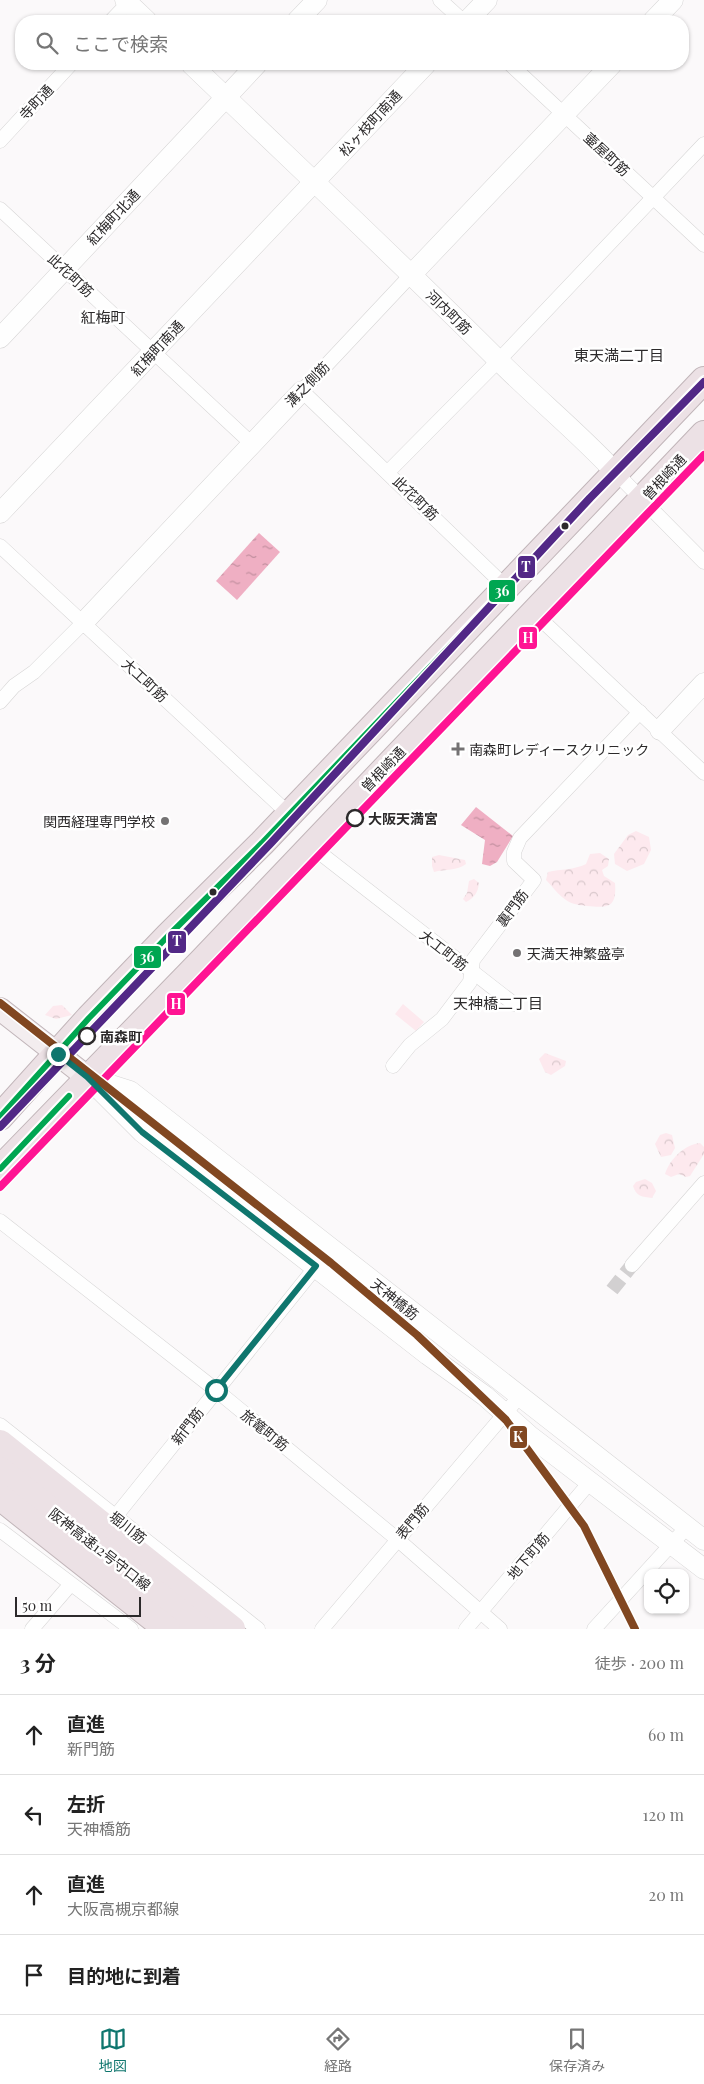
<!DOCTYPE html>
<html lang="ja">
<head>
<meta charset="utf-8">
<style>
  :root { --surface:#fff; --page:#f2f2f2; --text:#222; --muted:#767676; --line:#e0e0e0; --accent:#0f766e }
  body { margin:0; font-family:"Playfair Display","Noto Sans JP",serif; background:var(--page); color:var(--text) }
  .controls { position:absolute; right:15px; bottom:15px; display:grid; overflow:hidden; border-radius:10px; box-shadow:0 1px 4px #0004 }
  .controls button { width:45px; height:45px; display:grid; place-items:center; padding:0; border:0; border-bottom:1px solid var(--line); background:var(--surface); color:var(--text); font:25px sans-serif }
  .scale { position:absolute; left:15px; bottom:12px; width:126px; box-sizing:border-box; padding-left:5px; border:2px solid #2c2a2b; border-top:0; font-size:14px; line-height:18px; white-space:nowrap; color:#2c2a2b; -webkit-text-stroke:4px #fff; paint-order:stroke }
  .stop { position:absolute; width:15px; height:15px; margin:-11px; border:4px solid #0f766e; border-radius:50%; background:#fff }
  .stop.end { background:#0f766e; border-color:#fff; box-shadow:0 1px 5px #0008 }
  .list { margin:0; padding:0; list-style:none }
  h2 { display:flex; justify-content:space-between; align-items:center; height:65px; margin:0; padding:0 20px; font-size:21px }
  h2 small { font-size:16px; font-weight:400; color:var(--muted) }
  .list li { display:grid; grid-template-columns:32px 1fr auto; gap:15px; align-items:center; box-sizing:border-box; height:80px; padding:0 20px; border-top:1px solid var(--line) }
  .list b { display:block; font-size:19px; white-space:nowrap }
  .list p { margin:0; font-size:16px; white-space:nowrap; color:var(--muted) }
  .list em { font-size:16px; font-style:normal; color:var(--muted) }
  .icon { flex:none; width:28px; height:28px; fill:none; stroke:currentColor; stroke-width:2; stroke-linecap:round; stroke-linejoin:round }
  .map { position:relative; flex:none; width:704px; height:1629px; overflow:hidden }
  .search { position:absolute; background:var(--surface); box-shadow:0 1px 4px #0004; left:15px; right:15px; top:15px; height:55px; display:flex; align-items:center; gap:12px; box-sizing:border-box; padding:0 18px; border-radius:20px; color:var(--muted); font-size:19px }
  .sheet { height:385px; background:var(--surface) }
  nav { display:flex; justify-content:space-around; align-items:center; box-sizing:border-box; height:70px; border-top:1px solid var(--line); background:var(--surface); font-size:14px; color:var(--muted) }
  nav a { display:grid; justify-items:center; gap:2px }
  nav .on { color:var(--accent) }
  .map>svg:first-child { display:block }
  .green { fill:#fde9ee }
  .forest { fill:url(#forest-crowns) }
  .water { fill:url(#water-ripples) }
  .lines { fill:none; stroke-linecap:round; stroke-linejoin:round }
  .street-tunnel { stroke:#d2d0d1; stroke-width:14; stroke-dasharray:14 7; stroke-linecap:butt }
  .street-casing { stroke:#d6d5d5; stroke-width:15 }
  .secondary-casing { stroke:#d6d5d5; stroke-width:21 }
  .primary-casing { stroke:#c1b5b9; stroke-width:24 }
  .highway-casing { stroke:#c1b5b9; stroke-width:28 }
  .street { stroke:#fefefe; stroke-width:14 }
  .secondary { stroke:#fefefe; stroke-width:20 }
  .primary { stroke:#f3edef; stroke-width:22 }
  .highway { stroke:#ece1e5; stroke-width:26 }
  .bus-1-casing { stroke:#fff; stroke-width:10 }
  .bus-1 { stroke:#00a651; stroke-width:6 }
  .rail-1-casing { stroke:#fff; stroke-width:11 }
  .rail-1 { stroke:#ff1493; stroke-width:8 }
  .metro-1-casing { stroke:#fff; stroke-width:11 }
  .metro-2-casing { stroke:#fff; stroke-width:11 }
  .metro-1 { stroke:#522886; stroke-width:8 }
  .metro-2 { stroke:#814721; stroke-width:8 }
  .route { stroke:#0f766e; stroke-width:6 }
  .bus-dot { fill:#2c2a2b; stroke:#fff; stroke-width:2 }
  .poi-dot { fill:#747273; stroke:#fff; stroke-width:2 }
  .stop-dot { fill:#fff; stroke:#2c2a2b; stroke-width:2.5 }
  .labels { text-anchor:middle; dominant-baseline:central; stroke-width:5; stroke-linejoin:round; paint-order:stroke }
  .street-label { font-size:14px; fill:#2c2a2b; stroke:#fff }
  .poi-label { font-size:14px; fill:#2c2a2b; stroke:#fff; text-anchor:start }
  .stop-label { font-size:14px; font-weight:bold; fill:#2c2a2b; stroke:#fff; text-anchor:start }
  .neighbourhood-label { font-size:15px; fill:#2c2a2b; stroke:#fff }
  .line-badge { stroke:#fff; stroke-width:2 }
  .badge-label { font-size:14px; text-anchor:middle; font-weight:bold; fill:#fff }
</style>
</head>
<body>
<div class="map">
<svg width="704" height="1629" viewBox="0 0 704 1629">
  <defs>
    <pattern id="forest-crowns" width="20" height="18" patternUnits="userSpaceOnUse" patternTransform="scale(1.25)"><rect width="20" height="18" fill="#fde9ee"/><path d="M2 6a3 3 0 1 1 6 0M12 15a3 3 0 1 1 6 0" fill="none" stroke="#d9c8cc"/></pattern>
    <pattern id="water-ripples" width="26" height="14" patternUnits="userSpaceOnUse" patternTransform="scale(1.25)"><rect width="26" height="14" fill="#efafc3"/><path d="M2 4q2-2 4 0t4 0M15 11q2-2 4 0t4 0" fill="none" stroke="#c28f9f"/></pattern>
  </defs>
  <rect width="100%" height="100%" fill="#fbf9fa"/>
  <path class="green" d="M403,1004L424,1022L416,1031L395,1014Z"/>
  <g class="forest">
    <path d="M636,831L649,837L651,850L644,864L627,871L615,864L614,854L628,835Z"/>
    <path d="M600,853L609,859L608,866L602,870L604,876L615,883C617,908 608,908 587,906C577,905 570,904 562,897C556,892 551,885 546,880L548,872C561,869 574,870 586,864L590,854Z"/>
    <path d="M439,855L465,860L466,864C457,871 445,869 434,872L432,866V857Z"/>
    <path d="M474,879L479,883C478,893 474,898 466,902L463,899L467,893L469,881Z"/>
    <path d="M62,1005L72,1015L56,1019L45,1015L53,1006Z"/>
    <path d="M545,1053L566,1061L565,1066L551,1075L545,1072L539,1059Z"/>
    <path d="M666,1133L672,1135L675,1148L671,1155L661,1157L655,1144L660,1135Z"/>
    <path d="M700,1143L704,1147V1154L690,1176L686,1177L679,1174L671,1177L665,1174C670,1159 684,1145 700,1143Z"/>
    <path d="M645,1179L652,1183L656,1191L652,1198C642,1197 636,1196 633,1186L636,1182Z"/>
  </g>
  <g class="water">
    <path d="M259,533L280,552L237,600L216,581Z"/>
    <path d="M476,807L513,836L497,862L490,866L482,864L485,840L461,825Z"/>
  </g>
  <g class="lines">
    <path class="street-tunnel" d="M612,1290L632,1265"/>
    <defs>
      <g id="street">
        <path d="M440,0L463,21"/>
        <path d="M111,21L131,0"/>
        <path d="M510,64L704,245"/>
        <path d="M0,141L71,64"/>
        <path d="M0,209L251,443"/>
        <path d="M411,275L302,391L506,587"/>
        <path d="M388,472L499,360L704,144"/>
        <path d="M616,473L704,562"/>
        <path d="M0,546L289,814"/>
        <path d="M533,612L704,773"/>
        <path d="M0,702L14,686L34,672L83,623"/>
        <path d="M311,846L514,1004"/>
        <path d="M393,1066L410,1045L442,1019L470,982L473,960L534,880L514,861V852L520,838L640,712"/>
        <path d="M0,1221L216,1390L397,1539L500,1629"/>
        <path d="M632,1265L704,1183"/>
        <path d="M0,1425L258,1629"/>
        <path d="M115,1517L331,1248"/>
        <path d="M0,1530L131,1629"/>
        <path d="M32,1629L70,1585"/>
        <path d="M322,1629L519,1397"/>
        <path d="M466,1629L590,1482"/>
        <path d="M594,1629L687,1527"/>
      </g>
      <g id="secondary">
        <path d="M125,0L147,21"/>
        <path d="M297,21L317,0"/>
        <path d="M467,21L487,0"/>
        <path d="M653,21L673,0"/>
        <path d="M191,64C294,163 398,260 499,361C537,399 579,433 616,473"/>
        <path d="M411,275L612,64"/>
        <path d="M0,338L257,64"/>
        <path d="M0,513L426,64"/>
        <path d="M83,623L302,391"/>
        <path d="M660,730L704,683"/>
        <path d="M87,1077L142,1132L428,1355L485,1396L530,1436L704,1569"/>
        <path d="M89,1078L130,1091L704,1540"/>
      </g>
      <path id="primary" d="M0,1009L87,1077"/>
      <g id="highway">
        <path d="M0,1117L89,1018L168,936L262,843L704,380"/>
        <path d="M0,1169L202,961L704,434"/>
        <path d="M0,1443L232,1629"/>
        <path d="M0,1470L201,1629"/>
        <path d="M0,1497L167,1629"/>
      </g>
    </defs>
    <use href="#street" class="street-casing"/>
    <use href="#secondary" class="secondary-casing"/>
    <use href="#primary" class="primary-casing"/>
    <use href="#highway" class="highway-casing"/>
    <use href="#street" class="street"/>
    <use href="#secondary" class="secondary"/>
    <use href="#primary" class="primary"/>
    <use href="#highway" class="highway"/>
    <defs>
      <g id="bus-1">
        <path d="M0,1117L89,1018L168,936L262,843L704,380"/>
        <path d="M0,1169L69,1096"/>
      </g>
    </defs>
    <use href="#bus-1" class="bus-1-casing"/>
    <use href="#bus-1" class="bus-1"/>
    <defs>
      <path id="rail-1" d="M0,1187L704,455"/>
    </defs>
    <use href="#rail-1" class="rail-1-casing"/>
    <use href="#rail-1" class="rail-1"/>
    <defs>
      <path id="metro-1" d="M0,1127L271,843L590,498L704,382"/>
      <path id="metro-2" d="M0,1003L331,1263L417,1335L506,1420L584,1526L635,1629"/>
    </defs>
    <use href="#metro-1" class="metro-1-casing"/>
    <use href="#metro-2" class="metro-2-casing"/>
    <use href="#metro-1" class="metro-1"/>
    <use href="#metro-2" class="metro-2"/>
  </g>
  <g class="lines">
    <path class="route" d="M58,1054L87,1077L142,1132L316,1266L216,1390"/>
  </g>
  <g class="bus-dot">
    <circle cx="565" cy="526" r="4.5"/>
    <circle cx="213" cy="892" r="4.5"/>
  </g>
  <g class="poi-dot">
    <path d="M455.5 741.5h5v5h5v5h-5v5h-5v-5h-5v-5h5z"/>
    <circle cx="165" cy="821" r="5"/>
    <circle cx="517" cy="953" r="5"/>
  </g>
  <g class="stop-dot">
    <circle cx="355" cy="818" r="8"/>
    <circle cx="87" cy="1036" r="8"/>
  </g>
  <g class="labels">
    <g class="street-label">
      <text transform="translate(36 102) rotate(-47)">寺町通</text>
      <text transform="translate(370 123) rotate(-47)">松ヶ枝町南通</text>
      <text transform="translate(607 154) rotate(43)">壷屋町筋</text>
      <text transform="translate(113 217) rotate(-47)">紅梅町北通</text>
      <text transform="translate(71 275) rotate(43)">此花町筋</text>
      <text transform="translate(449 312) rotate(44)">河内町筋</text>
      <text transform="translate(157 348) rotate(-47)">紅梅町南通</text>
      <text transform="translate(307 384) rotate(-46)">溝之側筋</text>
      <text transform="translate(664 477) rotate(-47)">曽根崎通</text>
      <text transform="translate(416 498) rotate(44)">此花町筋</text>
      <text transform="translate(145 680) rotate(43)">大工町筋</text>
      <text transform="translate(383 769) rotate(-46)">曽根崎通</text>
      <text transform="translate(512 908) rotate(-53)">裏門筋</text>
      <text transform="translate(444 950) rotate(38)">大工町筋</text>
      <text transform="translate(395 1299) rotate(39)">天神橋筋</text>
      <text transform="translate(187 1426) rotate(-52)">新門筋</text>
      <text transform="translate(265 1430) rotate(39)">旅篭町筋</text>
      <text transform="translate(412 1521) rotate(-50)">表門筋</text>
      <text transform="translate(128 1527) rotate(38)">堀川筋</text>
      <text transform="translate(100 1549) rotate(38)">阪神高速12号守口線</text>
      <text transform="translate(528 1556) rotate(-50)">地下町筋</text>
    </g>
    <g class="poi-label">
      <text x="469" y="749">南森町レディースクリニック</text>
      <text x="155" y="821" text-anchor="end">関西経理専門学校</text>
      <text x="527" y="953">天満天神繁盛亭</text>
    </g>
    <g class="stop-label">
      <text x="368" y="818">大阪天満宮</text>
      <text x="100" y="1036">南森町</text>
    </g>
    <g class="neighbourhood-label">
      <text x="103" y="317">紅梅町</text>
      <text x="619" y="355">東天満二丁目</text>
      <text x="498" y="1003">天神橋二丁目</text>
    </g>
  </g>
  <g class="line-badge">
    <rect x="517" y="555" width="19" height="24" rx="5" fill="#522886"/>
    <rect x="488" y="579" width="28" height="24" rx="5" fill="#00a651"/>
    <rect x="518" y="626" width="20" height="24" rx="5" fill="#ff1493"/>
    <rect x="167" y="930" width="20" height="24" rx="5" fill="#522886"/>
    <rect x="133" y="945" width="29" height="24" rx="5" fill="#00a651"/>
    <rect x="166" y="992" width="20" height="24" rx="5" fill="#ff1493"/>
    <rect x="509" y="1425" width="19" height="24" rx="5" fill="#814721"/>
  </g>
  <g class="badge-label">
    <text x="526" y="572">T</text>
    <text x="502" y="596">36</text>
    <text x="528" y="643">H</text>
    <text x="177" y="946">T</text>
    <text x="147" y="962">36</text>
    <text x="176" y="1009">H</text>
    <text x="518" y="1442">K</text>
  </g>
</svg>
<div class="controls">
<button><svg class="icon" aria-label="locate" viewBox="0 0 24 24"><circle cx="12" cy="12" r="6"/><path d="M12 2v4M12 18v4M2 12h4M18 12h4"/></svg></button>
</div>
<div class="scale">50 m</div>
<div class="stop" style="left:216px;top:1390px"></div>
<div class="stop end" style="left:58px;top:1054px"></div>
<div class="search"><svg class="icon" aria-label="search" viewBox="0 0 24 24"><circle cx="10" cy="10" r="6"/><path d="M15 15l6 6"/></svg>ここで検索</div>
</div>
<section class="sheet">
<h2>3 分<small>徒歩 · 200 m</small></h2>
<ul class="list">
<li><svg class="icon" aria-label="ahead" viewBox="0 0 24 24"><path d="M12 20V5M6 11l6-6 6 6"/></svg><div><b>直進</b><p>新門筋</p></div><em>60 m</em></li>
<li><svg class="icon" aria-label="left" viewBox="0 0 24 24"><path d="M17 20v-9H6M10 6l-5 5 5 5"/></svg><div><b>左折</b><p>天神橋筋</p></div><em>120 m</em></li>
<li><svg class="icon" aria-label="ahead" viewBox="0 0 24 24"><path d="M12 20V5M6 11l6-6 6 6"/></svg><div><b>直進</b><p>大阪高槻京都線</p></div><em>20 m</em></li>
<li><svg class="icon" aria-label="arrive" viewBox="0 0 24 24"><path d="M6 21V4h12l-3 4 3 4H6"/></svg><div><b>目的地に到着</b></div></li>
</ul>
</section>
<nav>
<a class="on"><svg class="icon" aria-label="map" viewBox="0 0 24 24"><path d="M3 6l6-2 6 2 6-2v14l-6 2-6-2-6 2zM9 4v14M15 6v14"/></svg>地図</a>
<a><svg class="icon" aria-label="directions" viewBox="0 0 24 24"><path d="M12 3l9 9-9 9-9-9zM9 14v-3h6M13 9l2 2-2 2"/></svg>経路</a>
<a><svg class="icon" aria-label="saved" viewBox="0 0 24 24"><path d="M7 4h10v16l-5-4-5 4z"/></svg>保存済み</a>
</nav>
</body>
</html>
